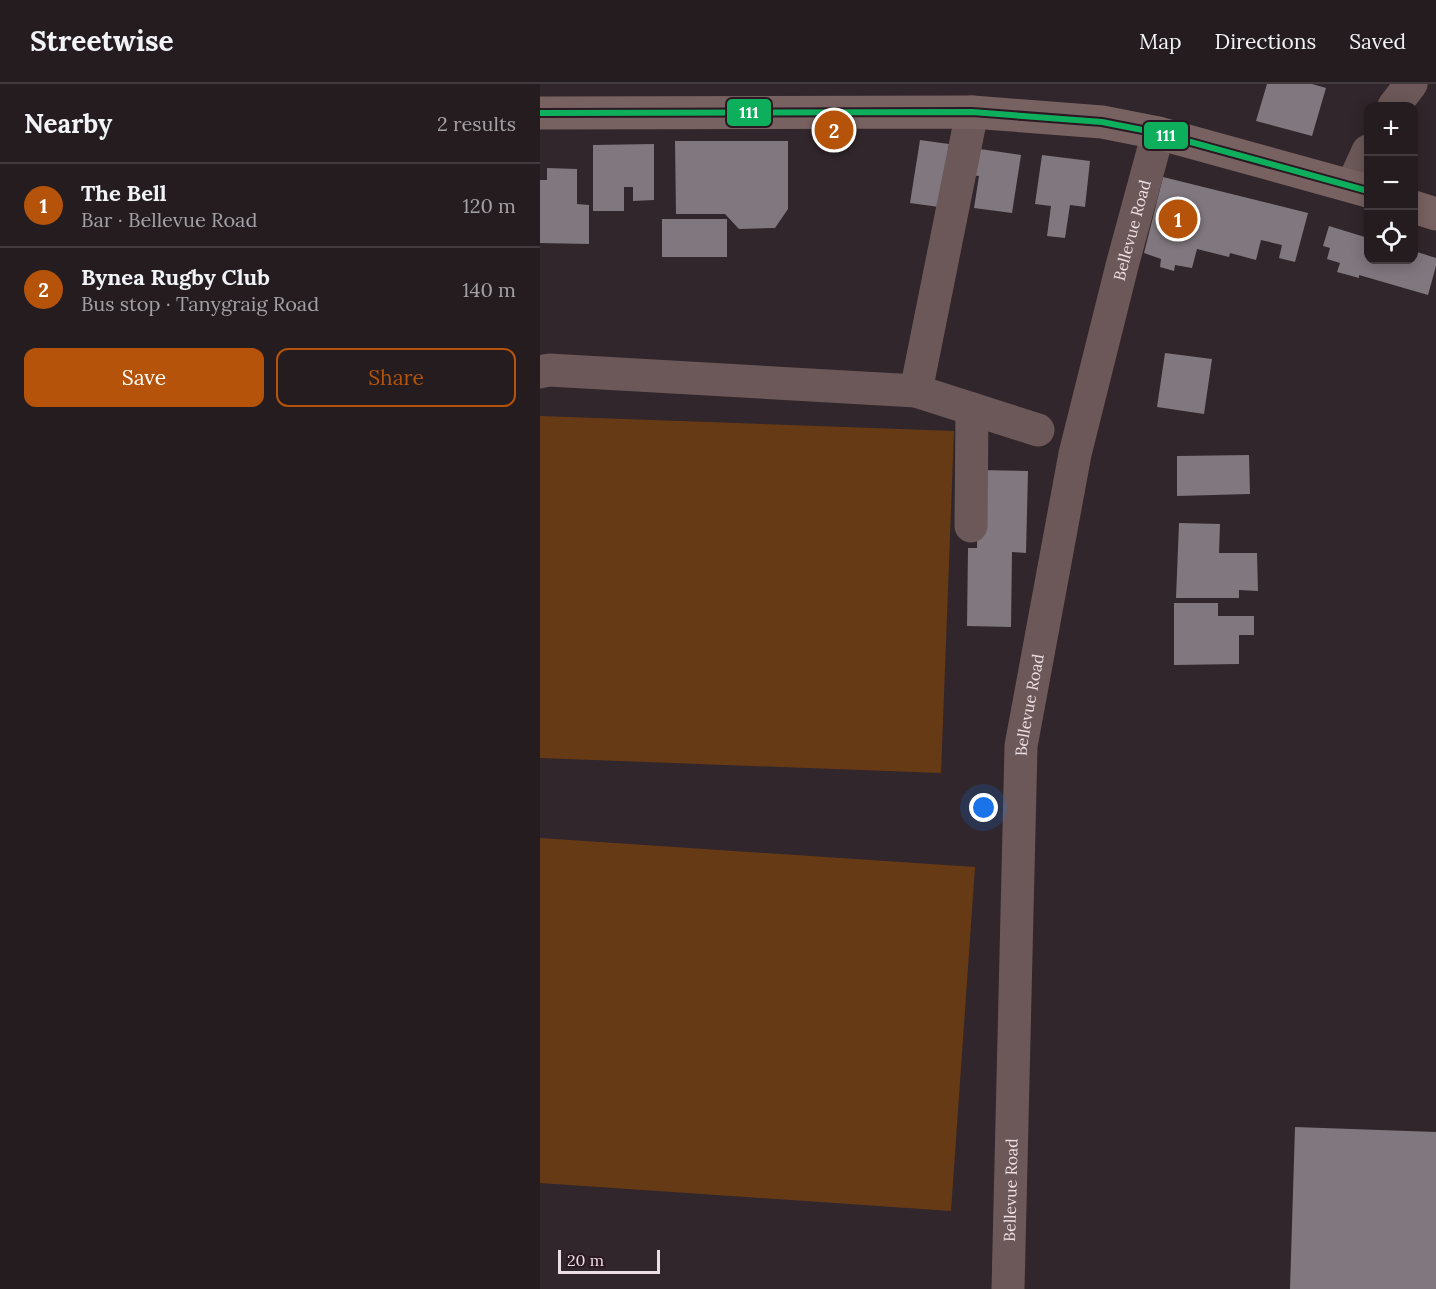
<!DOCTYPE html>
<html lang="en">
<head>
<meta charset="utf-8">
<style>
  :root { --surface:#251c20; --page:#2d2529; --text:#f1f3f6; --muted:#a3a1a5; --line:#423a3e; --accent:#b45309 }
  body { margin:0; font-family:Lora,serif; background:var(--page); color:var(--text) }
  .controls { position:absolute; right:18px; top:18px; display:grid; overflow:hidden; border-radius:12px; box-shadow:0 3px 15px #0003 }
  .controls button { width:54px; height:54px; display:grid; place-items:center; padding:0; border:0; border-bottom:2px solid var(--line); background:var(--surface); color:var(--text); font:30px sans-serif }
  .scale { position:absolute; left:18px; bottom:15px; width:102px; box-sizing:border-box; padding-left:6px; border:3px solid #ecdee4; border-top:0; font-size:16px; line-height:21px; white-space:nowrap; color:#ecdee4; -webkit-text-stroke:4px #2b1822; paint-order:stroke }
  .you { position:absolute; left:444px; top:724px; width:21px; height:21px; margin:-15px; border:4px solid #fff; border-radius:50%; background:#1a73e8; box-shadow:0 0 0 9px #1a73e833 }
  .badge { display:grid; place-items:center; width:39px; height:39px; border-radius:50%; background:var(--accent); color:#fff; font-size:20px; font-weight:700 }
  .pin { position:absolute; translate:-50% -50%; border:3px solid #fff; box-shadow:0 2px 6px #0006 }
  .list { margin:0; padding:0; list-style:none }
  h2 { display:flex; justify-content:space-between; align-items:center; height:78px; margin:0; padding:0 24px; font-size:26px }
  h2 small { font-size:20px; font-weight:400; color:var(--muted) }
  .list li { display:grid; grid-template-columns:39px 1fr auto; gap:18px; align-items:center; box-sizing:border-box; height:84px; padding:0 24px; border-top:2px solid var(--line) }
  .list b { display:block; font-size:22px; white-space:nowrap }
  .list p { margin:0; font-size:20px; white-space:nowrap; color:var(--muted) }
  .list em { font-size:20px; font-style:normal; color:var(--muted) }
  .actions { display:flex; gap:12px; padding:18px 24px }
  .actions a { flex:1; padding:14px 0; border:2px solid var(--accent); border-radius:12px; text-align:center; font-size:21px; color:var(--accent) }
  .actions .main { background:var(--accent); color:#fff }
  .icon { flex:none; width:33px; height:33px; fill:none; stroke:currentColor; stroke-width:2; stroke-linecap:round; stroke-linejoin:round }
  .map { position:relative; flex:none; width:896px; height:1205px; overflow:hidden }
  header { display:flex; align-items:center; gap:36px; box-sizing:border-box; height:84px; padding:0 30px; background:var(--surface); border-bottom:2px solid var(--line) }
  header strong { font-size:28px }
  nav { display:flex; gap:33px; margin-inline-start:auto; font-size:21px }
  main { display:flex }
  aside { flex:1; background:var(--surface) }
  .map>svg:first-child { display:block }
  .green { fill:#673a16 }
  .building { fill:#80787e }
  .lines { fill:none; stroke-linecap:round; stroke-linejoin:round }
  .minor { stroke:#6c5858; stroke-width:33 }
  .major { stroke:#786161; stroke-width:33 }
  .bus-1-casing { stroke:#2b1822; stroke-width:10 }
  .bus-1 { stroke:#0daf5c; stroke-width:6 }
  .labels { text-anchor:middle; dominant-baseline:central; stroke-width:6; stroke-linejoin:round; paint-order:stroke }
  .street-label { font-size:16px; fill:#ecdee4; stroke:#2b1822 }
  .line-badge { stroke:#2b1822; stroke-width:2 }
  .badge-label { font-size:16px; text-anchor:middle; font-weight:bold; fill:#fff }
</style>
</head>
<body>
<header>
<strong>Streetwise</strong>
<nav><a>Map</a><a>Directions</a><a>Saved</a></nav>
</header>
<main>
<aside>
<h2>Nearby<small>2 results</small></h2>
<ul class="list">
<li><span class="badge">1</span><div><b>The Bell</b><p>Bar · Bellevue Road</p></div><em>120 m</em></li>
<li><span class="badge">2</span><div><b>Bynea Rugby Club</b><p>Bus stop · Tanygraig Road</p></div><em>140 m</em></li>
</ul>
<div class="actions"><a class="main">Save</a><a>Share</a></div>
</aside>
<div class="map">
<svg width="896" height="1205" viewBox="0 0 896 1205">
  <rect width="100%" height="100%" fill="#31262b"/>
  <g class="green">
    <path d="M0,332L414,347L401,689L0,674Z"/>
    <path d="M0,754L435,783L411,1127L0,1099Z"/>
  </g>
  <g class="building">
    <path d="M727,0H772L786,4L772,52L716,37Z"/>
    <path d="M380,56L409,60L399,123L370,119Z"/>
    <path d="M135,57H248V125L235,144L199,145L185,130H136Z"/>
    <path d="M114,60V116L93,117V103H84V127H53V61Z"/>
    <path d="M433,64L481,71L472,129L434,124L439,92L429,91Z"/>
    <path d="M502,71L550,77L545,123L530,121L525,154L507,152L511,122L495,120Z"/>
    <path d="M7,84L37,85V120L49,121V160L0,159V96H7Z"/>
    <path d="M623,93L768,129L755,178L739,174L742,161L721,156L716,176L690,169L689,173L657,165L652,184L635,181L634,187L620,183L621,175L604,169Z"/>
    <rect x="122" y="135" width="65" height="38"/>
    <path d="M789,142L828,154V176H874V167L896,174V182L888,211L819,191V194L797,188L800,179L787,175L790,164L783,162Z"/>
    <path d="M625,269L672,275L664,330L617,323Z"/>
    <path d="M709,371L710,410L637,412V372Z"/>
    <path d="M438,386L488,387L486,469L472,468L471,543L427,542L428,464H437Z"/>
    <path d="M639,439L680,440L679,469H717L718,507L699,506V514H636Z"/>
    <path d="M634,519H678V532H714V551H699V580L634,581Z"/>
    <path d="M755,1043L896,1048V1205H750Z"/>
  </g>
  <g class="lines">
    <g class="minor">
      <path d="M854,22L871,0"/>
      <path d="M812,102L828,67"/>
      <path d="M0,288L9,286L376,307L432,28"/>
      <path d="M376,307L498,346"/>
      <path d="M431,442L432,325"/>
      <path id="s1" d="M468,1205L481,662L535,370L583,178L618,49"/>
    </g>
    <g class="major">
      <path d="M0,29L432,28L562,38L618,49L828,107"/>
      <path d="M874,123L896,130"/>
    </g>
    <defs>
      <path id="bus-1" d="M0,29L432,28L562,38L618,49L828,107"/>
    </defs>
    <use href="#bus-1" class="bus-1-casing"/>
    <use href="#bus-1" class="bus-1"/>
  </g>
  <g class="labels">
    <g class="street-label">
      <text stroke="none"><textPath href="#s1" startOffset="1071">Bellevue Road</textPath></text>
      <text stroke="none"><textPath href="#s1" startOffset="585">Bellevue Road</textPath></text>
      <text stroke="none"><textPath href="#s1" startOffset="99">Bellevue Road</textPath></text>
    </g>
  </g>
  <g class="line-badge">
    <rect x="186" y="14" width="46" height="29" rx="6" fill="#0daf5c"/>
    <rect x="603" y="37" width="46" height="29" rx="6" fill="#0daf5c"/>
  </g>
  <g class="badge-label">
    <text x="209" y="34">111</text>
    <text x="626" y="57">111</text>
  </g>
</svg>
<div class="controls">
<button>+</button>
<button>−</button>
<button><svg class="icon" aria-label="locate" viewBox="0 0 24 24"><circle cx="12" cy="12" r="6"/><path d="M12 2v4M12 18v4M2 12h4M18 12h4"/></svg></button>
</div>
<div class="scale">20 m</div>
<div class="you"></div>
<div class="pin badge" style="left:638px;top:135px">1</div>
<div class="pin badge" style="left:294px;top:46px">2</div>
</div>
</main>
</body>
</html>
